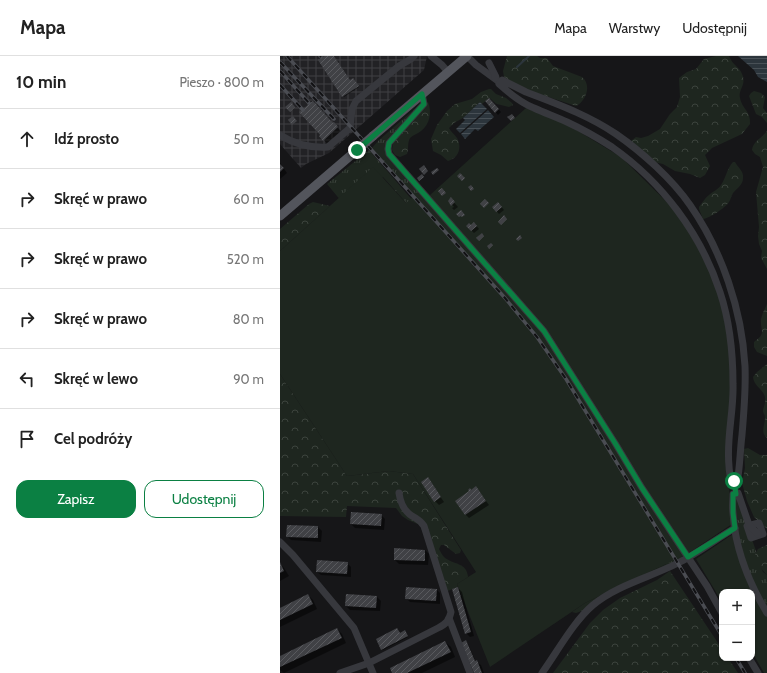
<!DOCTYPE html>
<html lang="pl">
<head>
<meta charset="utf-8">
<style>
  :root { --surface:#fff; --page:#f2f2f2; --text:#222; --muted:#767676; --line:#e0e0e0; --accent:#0b8043 }
  body { margin:0; font-family:Cabin,sans-serif; background:var(--page); color:var(--text) }
  .controls { position:absolute; right:12px; bottom:12px; display:grid; overflow:hidden; border-radius:8px; box-shadow:0 1px 3px #0004 }
  .controls button { width:36px; height:36px; display:grid; place-items:center; padding:0; border:0; border-bottom:1px solid var(--line); background:var(--surface); color:var(--text); font:20px sans-serif }
  .stop { position:absolute; width:12px; height:12px; margin:-9px; border:3px solid #0b8043; border-radius:50%; background:#fff }
  .stop.end { background:#0b8043; border-color:#fff; box-shadow:0 1px 4px #0008 }
  .list { margin:0; padding:0; list-style:none }
  h2 { display:flex; justify-content:space-between; align-items:center; height:52px; margin:0; padding:0 16px; font-size:17px }
  h2 small { font-size:13px; font-weight:400; color:var(--muted) }
  .list li { display:grid; grid-template-columns:26px 1fr auto; gap:12px; align-items:center; box-sizing:border-box; height:60px; padding:0 16px; border-top:1px solid var(--line) }
  .list b { display:block; font-size:15px; white-space:nowrap }
  .list em { font-size:13px; font-style:normal; color:var(--muted) }
  .actions { display:flex; gap:8px; padding:12px 16px }
  .actions a { flex:1; padding:9px 0; border:1px solid var(--accent); border-radius:12px; text-align:center; font-size:14px; color:var(--accent) }
  .actions .main { background:var(--accent); color:#fff }
  .icon { flex:none; width:22px; height:22px; fill:none; stroke:currentColor; stroke-width:2; stroke-linecap:round; stroke-linejoin:round }
  .map { position:relative; flex:none; width:487px; height:617px; overflow:hidden }
  header { display:flex; align-items:center; gap:24px; box-sizing:border-box; height:56px; padding:0 20px; background:var(--surface); border-bottom:1px solid var(--line) }
  header strong { font-size:19px }
  nav { display:flex; gap:22px; margin-inline-start:auto; font-size:14px }
  main { display:flex }
  aside { flex:1; background:var(--surface) }
  .map>svg:first-child { display:block }
  .industrial { fill:url(#industrial-grid) }
  .grass { fill:url(#grass-tufts) }
  .forest { fill:url(#forest-crowns) }
  .green { fill:#1e261f }
  .water { fill:url(#water-rules) }
  .shadow { fill:#0007 }
  .lines { fill:none; stroke-linecap:round; stroke-linejoin:round }
  .stream { stroke:#2c353c; stroke-width:2 }
  .building { fill:url(#building-hatch) }
  .minor { stroke:#37383d; stroke-width:7 }
  .major { stroke:#53555c; stroke-width:9 }
  .rail-casing { stroke:#4a4c52; stroke-width:3.5 }
  .rail { stroke:#111113; stroke-width:2; stroke-dasharray:6; stroke-linecap:butt }
  .major-bridge { stroke:#53555c; stroke-width:9 }
  .route { stroke:#0b8043; stroke-width:5 }
</style>
</head>
<body>
<header>
<strong>Mapa</strong>
<nav><a>Mapa</a><a>Warstwy</a><a>Udostępnij</a></nav>
</header>
<main>
<aside>
<h2>10 min<small>Pieszo · 800 m</small></h2>
<ul class="list">
<li><svg class="icon" aria-label="ahead" viewBox="0 0 24 24"><path d="M12 20V5M6 11l6-6 6 6"/></svg><div><b>Idź prosto</b></div><em>50 m</em></li>
<li><svg class="icon" aria-label="right" viewBox="0 0 24 24"><path d="M7 20v-9h11M14 6l5 5-5 5"/></svg><div><b>Skręć w prawo</b></div><em>60 m</em></li>
<li><svg class="icon" aria-label="right" viewBox="0 0 24 24"><path d="M7 20v-9h11M14 6l5 5-5 5"/></svg><div><b>Skręć w prawo</b></div><em>520 m</em></li>
<li><svg class="icon" aria-label="right" viewBox="0 0 24 24"><path d="M7 20v-9h11M14 6l5 5-5 5"/></svg><div><b>Skręć w prawo</b></div><em>80 m</em></li>
<li><svg class="icon" aria-label="left" viewBox="0 0 24 24"><path d="M17 20v-9H6M10 6l-5 5 5 5"/></svg><div><b>Skręć w lewo</b></div><em>90 m</em></li>
<li><svg class="icon" aria-label="arrive" viewBox="0 0 24 24"><path d="M6 21V4h12l-3 4 3 4H6"/></svg><div><b>Cel podróży</b></div></li>
</ul>
<div class="actions"><a class="main">Zapisz</a><a>Udostępnij</a></div>
</aside>
<div class="map">
<svg width="487" height="617" viewBox="0 0 487 617">
  <defs>
    <pattern id="industrial-grid" width="8" height="8" patternUnits="userSpaceOnUse"><rect width="8" height="8" fill="#222225"/><path d="M0 4h8M4 0v8" fill="none" stroke="#3f3f43"/></pattern>
    <pattern id="grass-tufts" width="24" height="20" patternUnits="userSpaceOnUse"><rect width="24" height="20" fill="#1e261f"/><path d="M3 7l-1-3M5 7V3M7 7l1-3M15 17l-1-3M17 17v-4M19 17l1-3" fill="none" stroke="#3c433d"/></pattern>
    <pattern id="forest-crowns" width="20" height="18" patternUnits="userSpaceOnUse"><rect width="20" height="18" fill="#1e261f"/><path d="M2 6a3 3 0 1 1 6 0M12 15a3 3 0 1 1 6 0" fill="none" stroke="#3c433d"/></pattern>
    <pattern id="water-rules" width="6" height="5" patternUnits="userSpaceOnUse"><rect width="6" height="5" fill="#2c353c"/><path d="M0 2.5h6" fill="none" stroke="#485056"/></pattern>
    <pattern id="building-hatch" width="6" height="6" patternUnits="userSpaceOnUse"><rect width="6" height="6" fill="#404145"/><path d="M-1 1l2-2M0 6l6-6M5 7l2-2" fill="none" stroke="#595a5e"/></pattern>
  </defs>
  <rect width="100%" height="100%" fill="#161618"/>
  <path class="industrial" d="M0,0H147L144,14L49,97L26,108L21,112L0,88Z"/>
  <g class="grass">
    <path d="M137,51L106,88V95L108,102L214,219L254,265L269,286L350,417L399,491L402,501L398,504L268,291L254,273L92,92L99,84Z"/>
    <path d="M89,94L273,307L396,505L302,555L296,557L292,556L305,547L386,508L136,158L103,121L67,152L47,128Z"/>
    <path d="M455,440H457L476,495L475,498L483,516L487,519V553C473,527 460,498 456,468C455,459 455,449 455,440Z"/>
  </g>
  <g class="forest">
    <path d="M227,0H257L260,2H267L273,10L302,21C312,29 306,45 296,50L241,32L224,21L223,15Z"/>
    <path d="M436,0H449C453,10 459,10 462,18C467,29 458,33 460,42C462,53 471,55 470,68L462,78L432,92L425,99L430,110L425,119L420,122L410,118L395,115L383,108L374,106L351,85L356,81L361,82L368,80L380,73L390,58L397,51L400,41L399,22L407,16L416,13L424,3Z"/>
    <path d="M209,33H211L216,38L226,42L232,47L233,49L229,51C225,50 221,49 217,48C213,46 212,43 209,42L202,48L200,46L183,62L174,67L169,72C171,76 174,78 177,82C182,91 179,102 168,105L161,99L153,95L151,83L157,69L167,55L175,48L192,43L201,36Z"/>
    <path d="M474,35L481,37L485,41L483,52L487,57V67L482,61L476,58L469,40L471,37Z"/>
    <path d="M148,46C152,56 150,68 141,75C137,78 133,79 130,82C127,87 129,93 127,98L120,101L115,99L112,94L113,87Z"/>
    <path d="M487,75V213L481,202L482,195L479,188L478,180L479,171L476,136L483,111L480,101L475,98L472,94C473,85 482,82 487,75Z"/>
    <path d="M453,106H455C458,112 464,115 463,122C463,129 457,132 453,137C451,140 451,143 449,146C445,152 430,162 423,163L419,153V151C422,147 425,142 429,139C433,135 438,134 441,129C446,122 447,112 453,106Z"/>
    <path d="M33,146L50,150L0,195V173L29,148Z"/>
    <path d="M487,248V300L477,296L474,291V286C487,276 480,276 481,263C482,258 485,253 487,248Z"/>
    <path d="M487,308V382C480,376 485,370 485,362C485,357 484,360 483,355C483,352 485,349 485,346C487,334 474,332 473,321L477,316Z"/>
    <path d="M0,318L67,420L109,415L133,418L181,494L180,497L176,498L164,489H161L159,493C160,495 162,499 164,501C173,509 187,506 188,521L177,528L178,531L165,536L140,469L128,464L122,460L116,452L67,450L66,461L0,460Z"/>
    <path d="M468,392L480,399H487V473L474,461L467,445L462,427L465,412L464,393Z"/>
    <path d="M487,489V519L478,509L475,498L478,493Z"/>
    <path d="M390,515L442,593V602H448L458,617H273L310,567L323,554L340,542L377,524Z"/>
  </g>
  <g class="green">
    <path d="M246,52L288,69L341,101L398,157L425,205L436,231L446,266L452,313L449,422L450,455L452,468L409,497L305,547L210,611L177,528L196,516L133,418L109,415L67,420L0,318V195L93,111L126,147L143,132L150,139Z"/>
    <path d="M453,478L481,552L487,561V617H484L472,596V536H442V546L416,503Z"/>
  </g>
  <g class="water">
    <path d="M458,0H487V26L478,21L474,14Z"/>
    <path d="M200,46L207,53L180,77L176,73L185,64L183,62Z"/>
    <path d="M208,54L214,61L198,75L195,73L185,83L181,78Z"/>
  </g>
  <g class="shadow">
    <path d="M46,0H54L70,25L74,24L79,31L64,41Z"/>
    <path d="M209,43L221,56L218,59L206,45Z"/>
    <path d="M21,57L54,68L63,77L49,90Z"/>
    <path d="M0,107L7,117L0,123Z"/>
    <path d="M171,143L178,151L174,154L172,152L174,151L170,146Z"/>
    <path d="M218,147L224,154L219,158L213,151Z"/>
    <path d="M194,167L199,173L194,177L187,170H191Z"/>
    <path d="M148,423L164,446L159,449L155,445Z"/>
    <path d="M196,432L209,449L189,462L185,458L191,435Z"/>
    <path d="M101,459L105,463L104,474L75,472L71,468Z"/>
    <path d="M8,470L38,471L42,475L41,486L11,484L7,480Z"/>
    <path d="M115,493L145,494L149,498L148,509L119,508L115,504Z"/>
    <path d="M0,507L4,512L9,520L0,525Z"/>
    <path d="M67,507L71,511V521L41,519L37,516Z"/>
    <path d="M178,532L182,536L194,580L190,581L186,577Z"/>
    <path d="M157,534L160,537V548L130,546L126,542Z"/>
    <path d="M28,539L33,544L37,553L0,571V553Z"/>
    <path d="M97,541L101,545L100,555L70,554L66,550Z"/>
    <path d="M57,573L62,578L66,587L4,617L0,614V600Z"/>
    <path d="M126,577L128,581L103,594L102,593L120,578Z"/>
    <path d="M165,586L171,591L175,601L142,617H113Z"/>
    <path d="M186,586L188,588L196,606L201,609L204,617H195Z"/>
  </g>
  <g class="lines">
    <path class="stream" d="M237,11L249,0"/>
  </g>
  <g class="building">
    <path d="M45,0H54L70,24L73,22L79,30L62,41L38,4Z"/>
    <path d="M209,42L219,53L215,57L205,45Z"/>
    <path d="M33,45L53,67L54,66L58,71L43,85L39,80L40,79L19,56Z"/>
    <path d="M11,46L15,51L10,56L5,51Z"/>
    <path d="M232,58L235,62L231,65L227,61Z"/>
    <path d="M13,60L17,65L12,69L8,64Z"/>
    <path d="M0,108L4,112L0,116Z"/>
    <path d="M144,109L148,115L144,119L139,113Z"/>
    <path d="M157,112L159,114L153,119L151,116Z"/>
    <path d="M180,117L185,122L182,125L177,120Z"/>
    <path d="M142,118L144,121L139,125L137,122Z"/>
    <path d="M191,129L194,133L191,135L188,131Z"/>
    <path d="M162,132L166,137L162,140L158,135Z"/>
    <path d="M171,141L175,146L171,150L168,145Z"/>
    <path d="M205,143L209,147L204,152L200,148Z"/>
    <path d="M218,146L222,151L216,156L212,151Z"/>
    <path d="M181,154L185,159L182,161L181,160L179,161L176,158Z"/>
    <path d="M224,159L227,163L221,169L218,166Z"/>
    <path d="M194,166L197,170L191,175L186,170L189,167L191,169Z"/>
    <path d="M202,177L204,180L199,185L196,182Z"/>
    <path d="M240,179L242,182L238,185L236,183Z"/>
    <path d="M211,187L213,189L209,193L207,190Z"/>
    <path d="M148,421L161,441L154,446L141,426Z"/>
    <path d="M196,430L206,445L185,459L175,445L189,435L188,434L190,432L191,434Z"/>
    <path d="M71,456L102,458L101,470L70,468Z"/>
    <path d="M7,469L38,470V482L6,481Z"/>
    <path d="M114,492L145,494V505L114,504Z"/>
    <path d="M37,504L68,506L67,518L36,516Z"/>
    <path d="M0,506L4,515L0,517Z"/>
    <path d="M126,531L157,533L156,545L125,543Z"/>
    <path d="M178,531L191,576L185,578L172,533Z"/>
    <path d="M28,538L33,548L0,564V552Z"/>
    <path d="M66,538L97,540L96,552L65,550Z"/>
    <path d="M57,572L62,582L0,611V600Z"/>
    <path d="M117,572L120,577L125,574L128,580L101,594L96,583Z"/>
    <path d="M186,584L195,605L197,604L202,617H194L181,587Z"/>
    <path d="M165,585L171,596L127,617H112L110,612Z"/>
  </g>
  <g class="lines">
    <g class="minor">
      <path d="M151,0L162,9L168,16"/>
      <path d="M187,0L196,9L222,28"/>
      <path d="M209,7L216,21L215,22"/>
      <path d="M222,24C230,28 238,32 246,36C277,48 308,59 336,78C362,96 392,123 410,149C442,195 462,254 465,310C466,333 464,356 462,379C460,395 460,411 457,427L451,428C451,422 449,416 449,410C446,383 454,355 453,328C453,297 450,266 440,236C421,178 382,126 332,91C318,82 302,73 287,66C276,61 265,57 254,52C241,47 229,37 219,28Z"/>
      <path d="M142,38L144,48L109,87L108,93L109,98L264,275L335,387L362,432L427,530L442,557"/>
      <path d="M0,79C14,88 31,92 48,91L70,72L72,53L76,45L119,10L131,3L134,0"/>
      <path d="M479,467L483,478L471,482L467,470Z"/>
      <path d="M478,478L469,469L458,437L453,438C453,444 452,451 453,457C455,492 469,527 487,557"/>
      <path d="M0,486L13,499L74,572L93,617"/>
      <path d="M169,562L190,617"/>
      <path d="M469,602L478,617"/>
      <path d="M60,617L89,607L158,572C166,568 169,565 171,556L144,470C140,464 137,463 132,460C124,455 120,445 119,437"/>
      <path d="M262,617C277,596 294,565 313,549C337,529 371,521 398,507C418,497 436,483 455,472"/>
    </g>
    <g class="major">
      <path d="M93,80L187,0"/>
      <path d="M0,160L77,94"/>
    </g>
    <defs>
      <g id="rail">
        <path d="M7,0L225,242L257,281L286,323L442,580"/>
        <path d="M40,0L41,1"/>
        <path d="M0,6L54,63"/>
        <path d="M0,15L29,47"/>
        <path d="M0,29L23,54"/>
        <path d="M456,602L465,617"/>
      </g>
    </defs>
    <use href="#rail" class="rail-casing"/>
    <use href="#rail" class="rail"/>
    <path class="major-bridge" d="M77,94L93,80"/>
  </g>
  <g class="lines">
    <path class="route" d="M77,94L142,38L144,48L109,87L108,93L109,98L264,275L335,387L362,432L408,501L455,472L453,457V438H456L454,425"/>
  </g>
</svg>
<div class="controls">
<button>+</button>
<button>−</button>
</div>
<div class="stop" style="left:454px;top:425px"></div>
<div class="stop end" style="left:77px;top:94px"></div>
</div>
</main>
</body>
</html>
